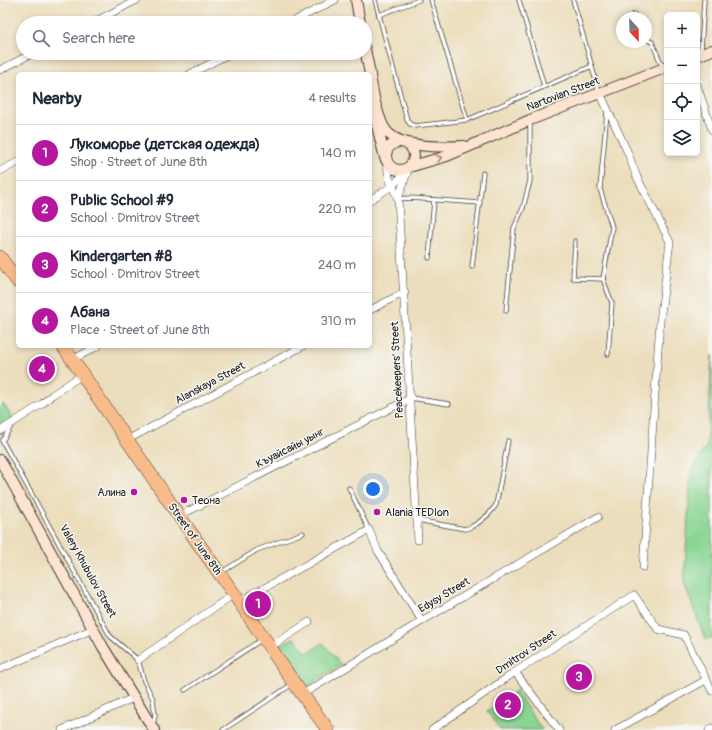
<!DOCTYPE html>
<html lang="en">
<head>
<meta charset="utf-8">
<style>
  :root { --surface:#fff; --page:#f2f2f3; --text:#1f2937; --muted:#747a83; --line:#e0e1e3; --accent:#b5179e }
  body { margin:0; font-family:Pangolin,sans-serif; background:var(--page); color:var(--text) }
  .controls { position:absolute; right:12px; top:12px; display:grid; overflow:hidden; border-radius:6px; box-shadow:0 2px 6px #0003 }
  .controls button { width:36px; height:36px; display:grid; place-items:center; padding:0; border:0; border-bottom:1px solid var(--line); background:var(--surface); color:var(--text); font:20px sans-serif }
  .compass { position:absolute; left:616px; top:12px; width:36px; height:36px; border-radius:50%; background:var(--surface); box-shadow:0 2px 6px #0003; rotate:158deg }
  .you { position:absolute; left:373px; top:489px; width:14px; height:14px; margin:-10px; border:3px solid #fff; border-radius:50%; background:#1a73e8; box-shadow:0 0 0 6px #1a73e833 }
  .badge { display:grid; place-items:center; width:26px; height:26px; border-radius:50%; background:var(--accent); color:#fff; font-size:13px; font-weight:700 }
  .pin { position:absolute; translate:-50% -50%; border:2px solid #fff; box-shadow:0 1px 4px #0006 }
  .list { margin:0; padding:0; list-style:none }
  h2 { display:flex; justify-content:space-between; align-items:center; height:52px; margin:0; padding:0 16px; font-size:17px }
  h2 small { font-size:13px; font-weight:400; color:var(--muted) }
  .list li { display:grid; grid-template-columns:26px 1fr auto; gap:12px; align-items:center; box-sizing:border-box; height:56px; padding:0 16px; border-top:1px solid var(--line) }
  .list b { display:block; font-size:15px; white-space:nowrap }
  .list p { margin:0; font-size:13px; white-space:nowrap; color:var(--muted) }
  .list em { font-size:13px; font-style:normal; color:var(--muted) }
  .icon { flex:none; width:22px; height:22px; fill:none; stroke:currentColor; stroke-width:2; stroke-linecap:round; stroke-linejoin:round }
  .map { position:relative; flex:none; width:712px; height:730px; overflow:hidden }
  .search { position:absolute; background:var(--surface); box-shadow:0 2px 6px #0003; left:16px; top:16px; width:356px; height:44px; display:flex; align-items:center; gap:10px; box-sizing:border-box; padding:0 14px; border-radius:22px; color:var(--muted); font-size:15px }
  .panel { position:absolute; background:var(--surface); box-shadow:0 2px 6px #0003; left:16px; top:72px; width:356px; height:276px; border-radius:6px }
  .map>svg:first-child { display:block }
  .green { fill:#89d592; stroke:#527857 }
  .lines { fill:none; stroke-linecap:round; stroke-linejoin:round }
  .lane-casing { stroke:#3b3934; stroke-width:5 }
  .street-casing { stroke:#3b3934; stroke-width:8 }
  .secondary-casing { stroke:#3b3934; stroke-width:12 }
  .highway-casing { stroke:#3b3934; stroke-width:14 }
  .lane { stroke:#fff; stroke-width:3.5 }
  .street { stroke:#fff; stroke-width:7 }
  .secondary { stroke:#fde4d1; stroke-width:10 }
  .highway { stroke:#fabb8b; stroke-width:13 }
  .oneway { stroke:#988a80 }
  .poi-dot { fill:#b5179e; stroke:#f6f6f2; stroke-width:1.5 }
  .labels { text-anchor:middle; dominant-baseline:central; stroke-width:3; stroke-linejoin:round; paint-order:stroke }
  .street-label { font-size:11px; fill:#1c1c1c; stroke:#f6f6f2 }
  .poi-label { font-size:11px; fill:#1c1c1c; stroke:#f6f6f2; text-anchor:start }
</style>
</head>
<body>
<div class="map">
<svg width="712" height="730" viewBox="0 0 712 730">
  <rect width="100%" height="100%" fill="#f6f6f2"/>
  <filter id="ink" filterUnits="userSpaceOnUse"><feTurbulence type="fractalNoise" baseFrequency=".025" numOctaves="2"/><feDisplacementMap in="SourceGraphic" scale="8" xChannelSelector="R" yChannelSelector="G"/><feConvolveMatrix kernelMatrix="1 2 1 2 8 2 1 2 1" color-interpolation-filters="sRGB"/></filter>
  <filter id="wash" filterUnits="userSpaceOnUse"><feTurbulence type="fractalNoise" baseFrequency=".012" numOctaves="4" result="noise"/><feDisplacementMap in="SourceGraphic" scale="16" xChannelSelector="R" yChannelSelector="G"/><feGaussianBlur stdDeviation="0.9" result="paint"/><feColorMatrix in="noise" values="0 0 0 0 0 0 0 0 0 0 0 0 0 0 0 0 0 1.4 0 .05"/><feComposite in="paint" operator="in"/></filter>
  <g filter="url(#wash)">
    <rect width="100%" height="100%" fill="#ecdebc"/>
    <g class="green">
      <path d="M712,355V638L705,639L684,583L691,470L707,446Z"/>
      <path d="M3,404L14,419L2,427H0V406Z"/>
      <path d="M294,638L307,653L323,643L341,665L303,689L274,647Z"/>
      <path d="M516,691L542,730H500L487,711Z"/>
    </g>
  </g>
  <g filter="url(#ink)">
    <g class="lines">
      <defs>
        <g id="lane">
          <path d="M375,0L407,120L410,124L415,126L467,120L592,66"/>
          <path d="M431,0L467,120"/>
          <path d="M519,0L544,86"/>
          <path d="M573,0L599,92"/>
          <path d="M634,14L636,18"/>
          <path d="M379,15L419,0"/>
          <path d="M646,39L652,42L663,68"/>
          <path d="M697,52L701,49L704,0"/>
          <path d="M398,199L410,198L480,203"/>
          <path d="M575,241L573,278L603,279L612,227L600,189L607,112"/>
          <path d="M429,258L434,200"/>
          <path d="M472,267L483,173"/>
          <path d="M603,279L612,303L608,354"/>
          <path d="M506,311L514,228L523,208L530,181V121"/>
          <path d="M411,398L449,404"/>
          <path d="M12,425L2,441L4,444L110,636L138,660L144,681L153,699L155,715L153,725"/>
          <path d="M349,488L369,530"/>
          <path d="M417,520L465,529L471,527L478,523L489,514L496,505L508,441"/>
          <path d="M222,572L257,550L303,533"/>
          <path d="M185,690L261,640"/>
          <path d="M223,730L291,685"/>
        </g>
        <g id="street">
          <path d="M92,23L137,0"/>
          <path d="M290,23L335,0"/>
          <path d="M0,70L33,53"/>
          <path d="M190,74L231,53"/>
          <path d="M697,85L712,130"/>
          <path d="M600,93L628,153L636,175L670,242L660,321L643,567"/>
          <path d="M387,163L389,178L398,199"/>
          <path d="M409,167L398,199L418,540"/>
          <path d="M0,171L18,162"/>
          <path d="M370,200L392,186L406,172"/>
          <path d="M370,310L405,292"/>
          <path d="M72,360L98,346"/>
          <path d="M0,431L42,404L52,395L82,375"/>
          <path d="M127,440L303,346"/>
          <path d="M179,516L411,398"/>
          <path d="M239,602L369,530L378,551L422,621"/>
          <path d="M270,647L309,622"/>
          <path d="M138,660L234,594"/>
          <path d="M0,669L93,629"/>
          <path d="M515,672L559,730"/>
          <path d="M303,694L422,621L598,517"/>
          <path d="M62,730L133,698"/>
          <path d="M432,730L515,672L634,595L658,629L684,635L712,691"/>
          <path d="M615,730L706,680"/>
          <path d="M709,730L712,728"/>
        </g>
        <g id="secondary">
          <path d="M356,0L360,23"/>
          <path d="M365,49L370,74"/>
          <path d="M697,56L712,50"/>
          <path d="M370,76L375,103V118L385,158"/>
          <path d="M375,103C378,111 380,122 385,129C397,149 443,147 464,146"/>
          <circle cx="400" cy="156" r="14"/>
          <path d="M409,167L447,156L530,120L667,67"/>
          <path d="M0,460L103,647L154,730"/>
        </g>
        <g id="highway">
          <path d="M0,257L18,282"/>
          <path d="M63,346L179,516L234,594L294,683L328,730"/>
        </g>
      </defs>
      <use href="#lane" class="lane-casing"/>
      <use href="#street" class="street-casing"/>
      <use href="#secondary" class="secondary-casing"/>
      <use href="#highway" class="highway-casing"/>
      <use href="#lane" class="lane"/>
      <use href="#street" class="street"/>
      <use href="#secondary" class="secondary"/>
      <use href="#highway" class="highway"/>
    </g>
    <defs><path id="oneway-chevron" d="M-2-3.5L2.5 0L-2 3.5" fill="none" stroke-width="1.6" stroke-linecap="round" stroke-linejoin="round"/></defs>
    <use class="oneway" href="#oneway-chevron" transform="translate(439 158) rotate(-17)"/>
  </g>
  <g class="poi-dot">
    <circle cx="134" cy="492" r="4"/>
    <circle cx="184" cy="500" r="4"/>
    <circle cx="377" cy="512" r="4"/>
  </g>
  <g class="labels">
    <g class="street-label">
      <text transform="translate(563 94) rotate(-21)">Nartovian Street</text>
      <text transform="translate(397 370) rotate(-93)">Peacekeepers' Street</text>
      <text transform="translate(210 383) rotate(-28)">Alanskaya Street</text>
      <text transform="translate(290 448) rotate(-27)">Къуайсайы уынг</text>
      <text transform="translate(195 539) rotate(55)">Street of June 8th</text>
      <text transform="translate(88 571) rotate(61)">Valery Khubulov Street</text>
      <text transform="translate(444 595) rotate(-31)">Edysy Street</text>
      <text transform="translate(526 652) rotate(-34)">Dmitrov Street</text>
    </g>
    <g class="poi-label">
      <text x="126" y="492" text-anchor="end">Алина</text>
      <text x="192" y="500">Теона</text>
      <text x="385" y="512">Alania ТEDIon</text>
    </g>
  </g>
</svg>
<div class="controls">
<button>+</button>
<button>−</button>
<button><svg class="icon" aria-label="locate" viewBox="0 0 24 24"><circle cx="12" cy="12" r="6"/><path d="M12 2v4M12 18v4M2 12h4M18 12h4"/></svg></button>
<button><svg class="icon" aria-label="layers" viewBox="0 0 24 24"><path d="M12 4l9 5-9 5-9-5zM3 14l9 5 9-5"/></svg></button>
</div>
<svg class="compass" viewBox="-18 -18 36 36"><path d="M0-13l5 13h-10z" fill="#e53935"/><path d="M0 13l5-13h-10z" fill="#747a83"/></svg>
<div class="you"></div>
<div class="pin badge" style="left:258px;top:604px">1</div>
<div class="pin badge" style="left:508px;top:705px">2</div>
<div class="pin badge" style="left:579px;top:677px">3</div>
<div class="pin badge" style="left:42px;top:369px">4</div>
<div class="search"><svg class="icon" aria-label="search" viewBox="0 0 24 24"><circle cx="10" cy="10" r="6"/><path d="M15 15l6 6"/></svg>Search here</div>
<section class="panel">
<h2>Nearby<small>4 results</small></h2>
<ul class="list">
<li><span class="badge">1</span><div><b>Лукоморье (детская одежда)</b><p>Shop · Street of June 8th</p></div><em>140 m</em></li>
<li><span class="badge">2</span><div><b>Public School #9</b><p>School · Dmitrov Street</p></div><em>220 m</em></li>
<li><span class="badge">3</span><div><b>Kindergarten #8</b><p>School · Dmitrov Street</p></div><em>240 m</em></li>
<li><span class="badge">4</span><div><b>Абана</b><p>Place · Street of June 8th</p></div><em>310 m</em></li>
</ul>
</section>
</div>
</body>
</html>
